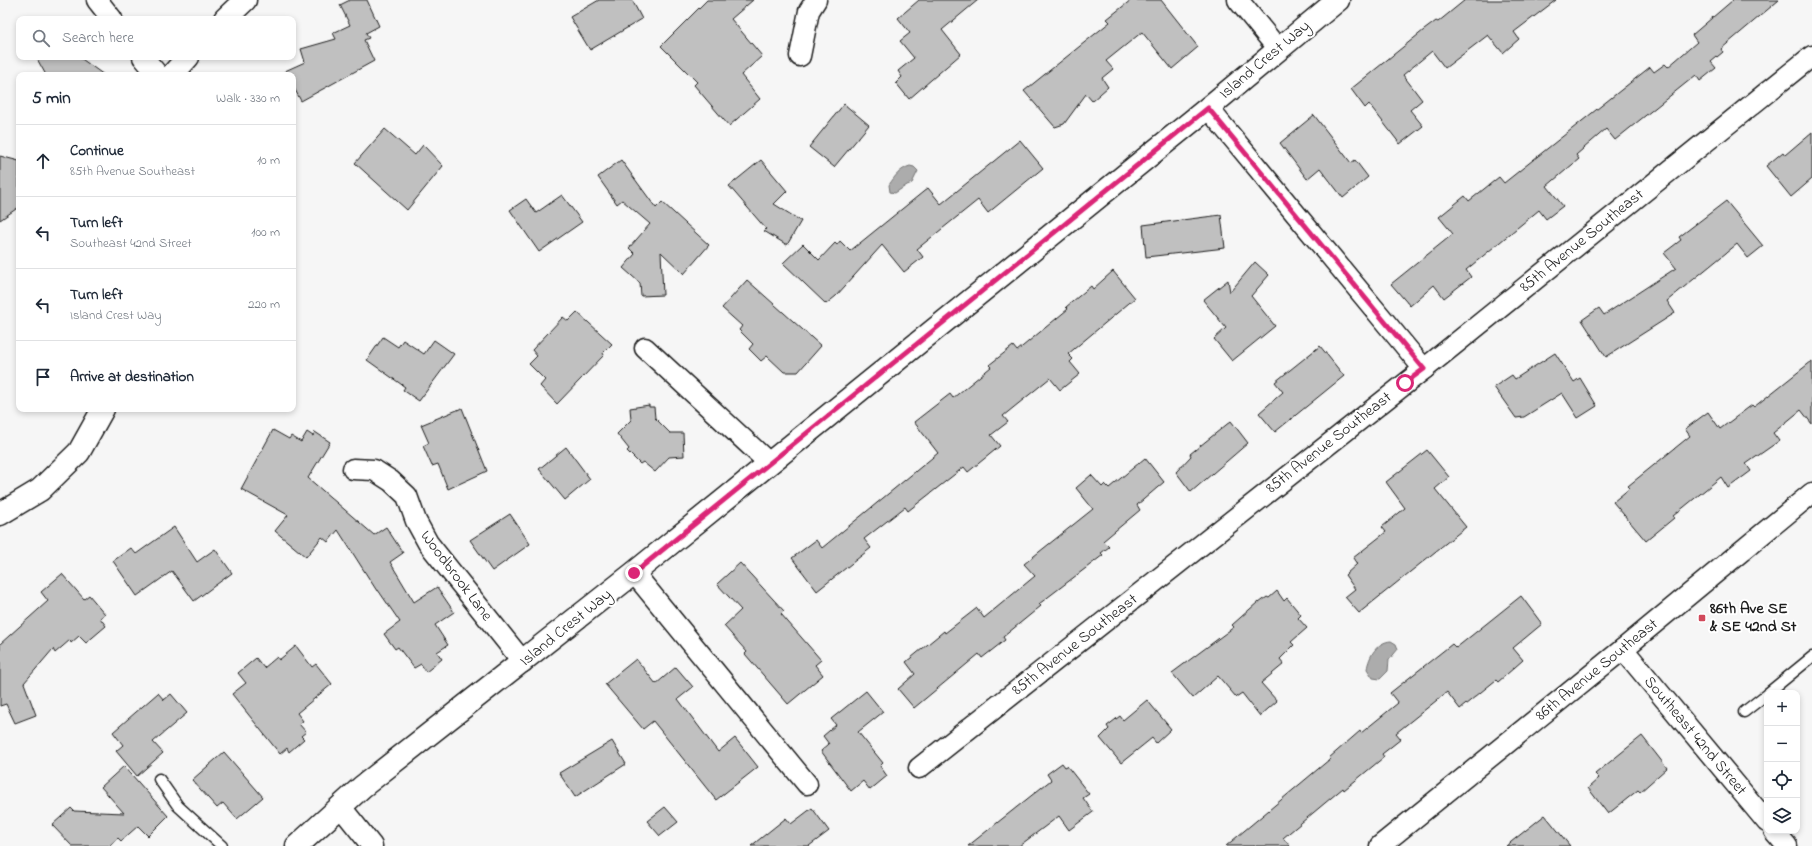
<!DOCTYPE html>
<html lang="en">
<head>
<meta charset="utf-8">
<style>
  :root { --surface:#fff; --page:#f6f6f7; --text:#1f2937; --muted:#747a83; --line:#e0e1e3 }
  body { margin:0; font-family:"Indie Flower",sans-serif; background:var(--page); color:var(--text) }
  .controls { position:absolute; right:12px; bottom:12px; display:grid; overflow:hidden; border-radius:8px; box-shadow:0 2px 6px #0003 }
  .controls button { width:36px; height:36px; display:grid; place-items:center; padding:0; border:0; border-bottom:1px solid var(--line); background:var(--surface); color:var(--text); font:20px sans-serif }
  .stop { position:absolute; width:12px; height:12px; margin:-9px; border:3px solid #db2777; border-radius:50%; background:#fff }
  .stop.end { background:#db2777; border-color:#fff; box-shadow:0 1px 4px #0008 }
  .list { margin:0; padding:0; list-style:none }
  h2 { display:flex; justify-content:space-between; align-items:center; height:52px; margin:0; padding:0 16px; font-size:17px }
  h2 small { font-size:13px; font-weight:400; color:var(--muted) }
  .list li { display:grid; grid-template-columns:26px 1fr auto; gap:12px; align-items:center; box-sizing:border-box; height:72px; padding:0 16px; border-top:1px solid var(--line) }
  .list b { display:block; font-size:15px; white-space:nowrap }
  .list p { margin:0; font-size:13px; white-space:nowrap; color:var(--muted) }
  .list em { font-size:13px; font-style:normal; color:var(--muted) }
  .icon { flex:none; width:22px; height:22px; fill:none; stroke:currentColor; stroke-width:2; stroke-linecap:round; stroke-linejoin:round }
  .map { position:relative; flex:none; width:1812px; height:846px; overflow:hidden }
  .search { position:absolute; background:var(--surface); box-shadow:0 2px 6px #0003; left:16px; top:16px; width:280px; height:44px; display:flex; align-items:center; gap:10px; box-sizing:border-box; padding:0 14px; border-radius:8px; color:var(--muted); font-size:15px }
  .panel { position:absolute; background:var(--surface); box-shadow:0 2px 6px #0003; left:16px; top:72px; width:280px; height:340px; border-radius:8px }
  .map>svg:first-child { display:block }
  .water { fill:#acacac; stroke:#727272 }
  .building { fill:#c0c0c0; stroke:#1c1c1c }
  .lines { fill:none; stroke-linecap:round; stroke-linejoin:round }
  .service-casing { stroke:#1c1c1c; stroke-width:13 }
  .minor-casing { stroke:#1c1c1c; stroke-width:23 }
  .tertiary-casing { stroke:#1c1c1c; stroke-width:25 }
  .secondary-casing { stroke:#1c1c1c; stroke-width:25 }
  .service { stroke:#fff; stroke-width:10 }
  .minor { stroke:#fff; stroke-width:20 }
  .tertiary { stroke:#fff; stroke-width:22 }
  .secondary { stroke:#fff; stroke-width:22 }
  .route { stroke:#db2777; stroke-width:5 }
  .poi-dot { fill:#d1495b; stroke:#fff; stroke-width:1.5 }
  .labels { text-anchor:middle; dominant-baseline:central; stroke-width:4; stroke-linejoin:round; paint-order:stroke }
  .street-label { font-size:16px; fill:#1c1c1c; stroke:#fff }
  .poi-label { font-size:16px; font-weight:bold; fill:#1c1c1c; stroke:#fff; text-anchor:start }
</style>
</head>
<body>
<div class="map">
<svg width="1812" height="846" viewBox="0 0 1812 846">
  <rect width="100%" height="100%" fill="#f6f6f6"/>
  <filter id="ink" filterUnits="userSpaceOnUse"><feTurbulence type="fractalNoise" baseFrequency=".025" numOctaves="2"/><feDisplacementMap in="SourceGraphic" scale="8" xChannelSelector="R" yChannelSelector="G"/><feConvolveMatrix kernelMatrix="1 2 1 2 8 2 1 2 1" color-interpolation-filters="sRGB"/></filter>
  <g filter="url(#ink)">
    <g class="water">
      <path d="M910,166L914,167L918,171L912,183L907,185L895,193L890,192L889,185C895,176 900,169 910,166Z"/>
      <path d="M1391,641L1396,644L1398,649L1389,660L1388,671L1380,679L1373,678L1367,669C1369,656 1377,642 1391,641Z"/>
    </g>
    <g class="building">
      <path d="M350,0H367L379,26L366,33L369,38L364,40L374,61L301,101L293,86V75H287L285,71L305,62L301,49L336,39L333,33L350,25L340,5Z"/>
      <path d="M599,0H632L642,19L590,50L570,17Z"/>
      <path d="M707,0H753L731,19L762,56L741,75L760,99L729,126L694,85L697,82L661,46Z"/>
      <path d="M919,0H978L942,30L961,54L909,99L896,83L902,77L898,71L914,58L900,41L910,33L898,18Z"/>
      <path d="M1131,0H1161L1198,47L1172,69L1142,32L1106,61L1113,69L1102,78L1108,87L1092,101L1086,94L1064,124L1055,127L1024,91L1110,22L1107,19Z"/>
      <path d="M1465,0H1556L1514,32L1519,39L1503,53L1488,35L1445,68L1432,51L1403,75L1422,100L1410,110L1423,126L1400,144L1369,104L1365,108L1351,89L1424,30L1436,21L1438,22Z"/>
      <path d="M1733,0H1779L1721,49L1723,52L1711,62L1716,68L1700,81L1696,75L1615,140L1606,129L1576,155L1579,159L1547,186L1563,206L1546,219L1539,210L1466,270L1471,277L1444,298L1434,285L1410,306L1391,284L1453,234L1439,217L1465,196L1469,201L1499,177L1504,183L1650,67L1654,72L1665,64L1668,67L1697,42L1692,35Z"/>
      <path d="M36,57H79L104,75H46Z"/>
      <path d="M844,104L869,125L834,167L809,147Z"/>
      <path d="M1314,115L1351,163L1355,160L1368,177L1343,198L1320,168L1307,179L1280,143Z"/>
      <path d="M385,129L415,155L423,145L443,166L407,210L355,163Z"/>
      <path d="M1812,132V179L1791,197L1766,166L1783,152L1785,155Z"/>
      <path d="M1020,140L1043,168L988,213L978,200L917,249L923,257L904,272L882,245L836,296L826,304L783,263L803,244L819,260L835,243L837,245L840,241L850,251L928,188L941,204Z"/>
      <path d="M0,156L19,161V207L0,220Z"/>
      <path d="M621,160L656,208L662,202L709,245L684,274L661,252L663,295L641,296L640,283L623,268L635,254L629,248L650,224L622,200L617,204L598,177Z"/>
      <path d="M761,160L787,191L774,204L801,221L787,245L764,231L766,229L729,186Z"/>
      <path d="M562,195L582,222L539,252L510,210L526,199L536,213Z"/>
      <path d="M1726,201L1763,246L1748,258L1737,244L1667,301L1675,313L1606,357L1582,320L1599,308L1604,315L1676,268L1664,253L1681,240L1679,237Z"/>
      <path d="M1221,215L1225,248L1146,257L1143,225Z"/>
      <path d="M1255,262L1269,275L1251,296L1275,326L1232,361L1214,339L1226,328L1203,300L1228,280L1230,292Z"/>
      <path d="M1113,271L1135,298L1068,354L1073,359L1070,362L1080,374L1060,390L1050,378L1003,416L1008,422L991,435L1000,446L968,472L964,467L908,511L905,507L864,539L871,548L817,591L792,558L816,540L822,548L938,453L914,422L950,394L953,398L991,367L989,365L1013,346L1017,351L1068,309L1066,307L1091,286L1093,289Z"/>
      <path d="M747,280L821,346L798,372H784L767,356L761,361L749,349L753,344L739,330L742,326L722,308Z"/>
      <path d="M577,312L612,344L603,353L604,355L557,404L540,386L545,380L529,364L537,356L532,350L563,317L568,321Z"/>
      <path d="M383,337L398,347L403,340L424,354L434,340L454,354L419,401L403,390L405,387L367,360Z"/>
      <path d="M1320,346L1344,376L1275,432L1259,413L1283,392L1275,382Z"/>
      <path d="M1555,353L1574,382L1580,378L1597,406L1578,418L1562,393L1524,417L1516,418L1494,387L1512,375L1515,379Z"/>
      <path d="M1812,361V424L1801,410L1773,433L1779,441L1746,464L1751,471L1728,488L1721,477L1673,516L1674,518L1646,541L1613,502L1630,488L1628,486L1690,436L1685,429L1708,412L1720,429L1752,405L1754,407Z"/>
      <path d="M649,405V407H654L655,418L670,433H683L684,456L669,457L655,472L643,462L640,464L627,451L629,449L617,434L631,420L630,408Z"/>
      <path d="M462,408L487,471L448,489L438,464L432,466L423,446L429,443L421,425Z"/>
      <path d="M1231,421L1248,443L1191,492L1176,472L1191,456L1190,454Z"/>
      <path d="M273,430L289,439L291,436L301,442L307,432L313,436L315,432L330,442L308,478L374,535L386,527L403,553L390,562L414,602L437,587L454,612L435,625L448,645L437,652L442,659L426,672L421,664L414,668L398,647L395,649L384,634L400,622L378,590L377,591L338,530L328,542L322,537L306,557L275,531L288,515L241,489Z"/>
      <path d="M566,447L590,479L565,500L539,469Z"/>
      <path d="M1427,450L1449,477L1435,489L1466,527L1359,613L1345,597L1355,589L1345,575L1357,564L1353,558L1386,532L1382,527L1405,508L1386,482Z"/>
      <path d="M1145,458L1164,482L1137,505L1140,510L1103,541L1109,547L1101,553L1103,555L1039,604L1041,606L1003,637L1005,640L982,658L979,654L914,708L898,689L915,674L906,662L944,631L945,633L977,608L984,618L1035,576L1024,564L1093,509L1076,488L1091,475L1102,487L1105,484L1109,488Z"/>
      <path d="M510,514L530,544L492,571L470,540Z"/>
      <path d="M174,527L197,562L215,549L232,573L194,601L172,571L137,596L113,561L131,548L136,554Z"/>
      <path d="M740,563L784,611L781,614L821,660L815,665L823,675L788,704L745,654L747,652L724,626L741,610L717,584Z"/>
      <path d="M62,574L84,599L89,595L105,614L100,618L106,626L86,643L79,636L71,643L70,640L55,653L53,649L24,683L36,715L15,723L6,704L0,706V644L48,601L41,592Z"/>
      <path d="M1277,591L1284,601L1287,598L1301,615L1298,618L1307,628L1291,642L1294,645L1280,659L1284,664L1261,683L1277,701L1260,716L1242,693L1236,697L1218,676L1193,698L1172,673L1234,627L1232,625L1258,602L1259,603L1267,597L1269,598Z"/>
      <path d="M1521,596L1542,624L1513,648L1523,660L1498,682L1496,680L1460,709L1447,692L1396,733L1401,739L1382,754L1384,757L1344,790L1343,788L1283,838L1290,846H1226L1330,759L1329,758L1360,731L1361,733L1398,703L1390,693L1452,644L1456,648Z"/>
      <path d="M296,646L312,667L316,664L332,684L297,713L303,721L299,724L306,732L301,736L304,739L289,752L287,748L280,754L232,694L246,683L238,673L256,658L264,668L277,657L279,660Z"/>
      <path d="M636,659L656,684L676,667L693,687L678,699L718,752L735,738L758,767L716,800L653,721L643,729L605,684Z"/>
      <path d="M866,691L883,712L858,732L883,763L880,766L887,776L870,790L863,781L851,791L821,751L829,744L823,736L836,725L831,719Z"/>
      <path d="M158,693L164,700L171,694L187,713L153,742L163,753L137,776L116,751L123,745L113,732Z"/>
      <path d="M1147,700L1171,729L1156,743L1152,738L1121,763L1100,738L1109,729L1107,726L1120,716L1123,720Z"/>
      <path d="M1642,736L1667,768L1640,792L1638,790L1608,814L1588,788L1599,778L1595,774Z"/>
      <path d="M612,741L626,764L575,797L559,773Z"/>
      <path d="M224,752L263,797L237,819L223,803L217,808L192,780Z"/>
      <path d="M1062,763L1065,767L1067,766L1089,794L1083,798L1093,812L1069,830L1059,816L1019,846H968L1051,780L1047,774Z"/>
      <path d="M124,766L168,816L148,836L138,826L121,841L118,838L109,846H72L52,825L71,808L74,811L124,813L101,787Z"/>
      <path d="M665,807L678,822L660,836L647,821Z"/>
      <path d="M812,808L829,831L809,846H751L786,818L791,824Z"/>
      <path d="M1545,815L1570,846H1506Z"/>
    </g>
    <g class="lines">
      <defs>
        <g id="service">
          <path d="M1768,693L1812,657"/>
          <path d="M1744,712L1767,694"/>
          <path d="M159,779L178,806L222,846"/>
        </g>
        <g id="minor">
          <path d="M97,0L112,19"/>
          <path d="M1238,0L1278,49"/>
          <path d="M800,56L809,11L816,0"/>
          <path d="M143,57L158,75"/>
          <path d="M1208,108L1424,369"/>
          <path d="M645,348L769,463"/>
          <path d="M353,469L374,470L391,481L407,496L416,521L428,543L523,662"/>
          <path d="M634,573L807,784"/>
          <path d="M1623,649L1767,822"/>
          <path d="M919,768L1424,369L1812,56"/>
          <path d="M340,806L372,846"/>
          <path d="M1774,831L1787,846"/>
          <path d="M1380,846L1623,649L1812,493"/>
        </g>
        <g id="tertiary">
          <path d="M225,19L245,0"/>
          <path d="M172,75L188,57"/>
          <path d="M0,514L40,490L79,452L103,409"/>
        </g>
        <path id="secondary" d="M297,846L362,787L634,573L1208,108L1338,0"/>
      </defs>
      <use href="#service" class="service-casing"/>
      <use href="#minor" class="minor-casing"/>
      <use href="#tertiary" class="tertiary-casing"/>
      <use href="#secondary" class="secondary-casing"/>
      <use href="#service" class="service"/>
      <use href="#minor" class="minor"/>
      <use href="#tertiary" class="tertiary"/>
      <use href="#secondary" class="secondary"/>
    </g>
  </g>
  <g class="lines" filter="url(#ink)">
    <path class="route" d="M634,573L1208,108L1424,369L1405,383"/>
  </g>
  <rect class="poi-dot" x="1698" y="614" width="8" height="8" rx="2"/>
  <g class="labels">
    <g class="street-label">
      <text transform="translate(1265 60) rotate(-40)">Island Crest Way</text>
      <text transform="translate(1582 241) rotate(-39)">85th Avenue Southeast</text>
      <text transform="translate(1329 443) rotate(-38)">85th Avenue Southeast</text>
      <text transform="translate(456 576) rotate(53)">Woodbrook Lane</text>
      <text transform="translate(566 628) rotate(-39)">Island Crest Way</text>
      <text transform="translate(1075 645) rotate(-38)">85th Avenue Southeast</text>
      <text transform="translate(1597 670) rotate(-39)">86th Avenue Southeast</text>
      <text transform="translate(1695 736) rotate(50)">Southeast 42nd Street</text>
    </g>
    <g class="poi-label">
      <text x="1710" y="609">86th Ave SE<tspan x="1710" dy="18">&amp; SE 42nd St</tspan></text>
    </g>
  </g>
</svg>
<div class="controls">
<button>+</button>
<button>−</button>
<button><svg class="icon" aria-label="locate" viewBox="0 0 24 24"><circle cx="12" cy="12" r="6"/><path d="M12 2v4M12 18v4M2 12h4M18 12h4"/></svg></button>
<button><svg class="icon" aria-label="layers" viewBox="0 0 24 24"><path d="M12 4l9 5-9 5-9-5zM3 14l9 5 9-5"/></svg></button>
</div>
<div class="stop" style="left:1405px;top:383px"></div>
<div class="stop end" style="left:634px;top:573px"></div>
<div class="search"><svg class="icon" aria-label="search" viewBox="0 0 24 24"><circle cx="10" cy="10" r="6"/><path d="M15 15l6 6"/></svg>Search here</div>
<section class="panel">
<h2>5 min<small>Walk · 330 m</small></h2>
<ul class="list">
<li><svg class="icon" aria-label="ahead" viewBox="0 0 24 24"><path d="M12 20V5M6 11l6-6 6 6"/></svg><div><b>Continue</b><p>85th Avenue Southeast</p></div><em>10 m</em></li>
<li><svg class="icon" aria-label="left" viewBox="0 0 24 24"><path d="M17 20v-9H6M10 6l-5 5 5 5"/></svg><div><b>Turn left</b><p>Southeast 42nd Street</p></div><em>100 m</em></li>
<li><svg class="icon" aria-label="left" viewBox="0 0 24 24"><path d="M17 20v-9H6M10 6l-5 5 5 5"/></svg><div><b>Turn left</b><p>Island Crest Way</p></div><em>220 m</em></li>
<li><svg class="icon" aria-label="arrive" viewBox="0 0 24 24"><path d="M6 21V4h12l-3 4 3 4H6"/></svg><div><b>Arrive at destination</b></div></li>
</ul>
</section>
</div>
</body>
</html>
